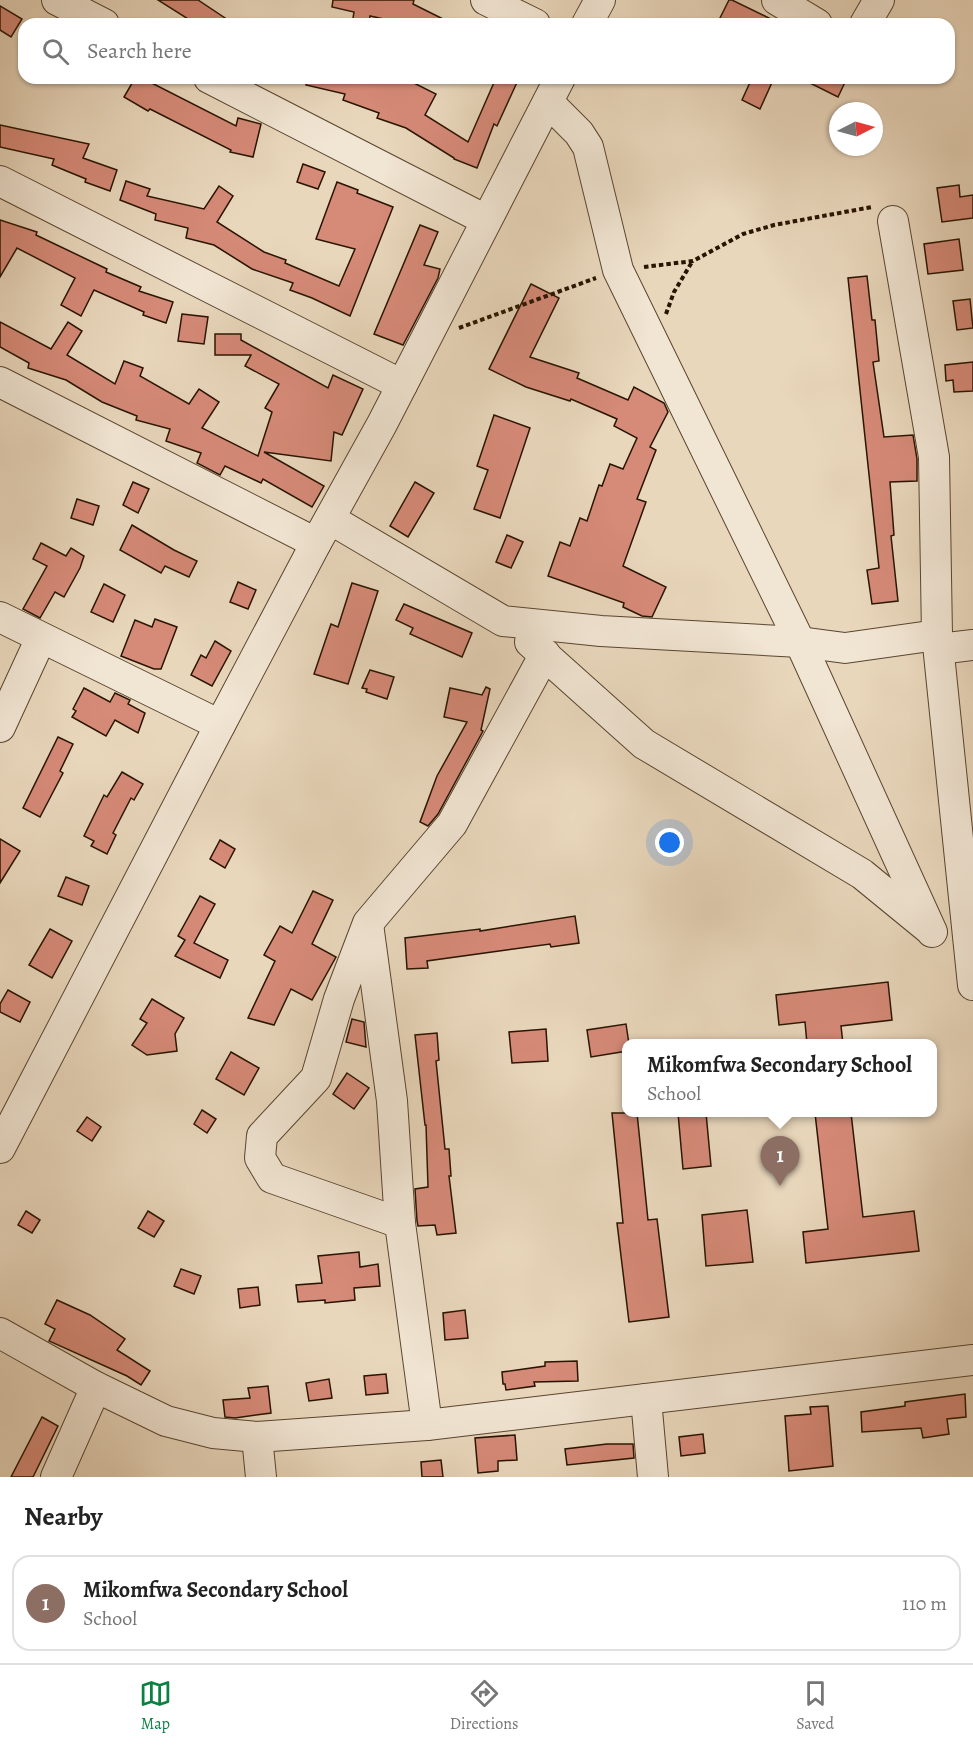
<!DOCTYPE html>
<html lang="en">
<head>
<meta charset="utf-8">
<style>
  :root { --surface:#fff; --page:#f6f6f6; --text:#222; --muted:#767676; --line:#e0e0e0; --accent:#0b8043 }
  body { margin:0; font-family:Alegreya,serif; background:var(--page); color:var(--text) }
  .compass { position:absolute; left:829px; top:102px; width:54px; height:54px; border-radius:50%; background:var(--surface); box-shadow:0 2px 4px #0004; rotate:84deg }
  .you { position:absolute; left:670px; top:843px; width:21px; height:21px; margin:-15px; border:4px solid #fff; border-radius:50%; background:#1a73e8; box-shadow:0 0 0 9px #1a73e833 }
  .badge { display:grid; place-items:center; width:39px; height:39px; border-radius:50%; background:var(--accent); color:#fff; font-size:20px; font-weight:700 }
  .pin { position:absolute; translate:-50% -50px; filter:drop-shadow(0 2px 3px #0008) }
  .pin::after { content:''; position:absolute; top:32px; width:21px; height:18px; background:inherit; clip-path:polygon(0 0,100% 0,50% 100%) }
  .popup { position:absolute; left:622px; top:1039px; width:315px; height:78px; box-sizing:border-box; display:grid; place-content:center; border-radius:12px; background:var(--surface); filter:drop-shadow(0 2px 4px #0005); font-size:20px; white-space:nowrap; color:var(--muted) }
  .popup b { font-size:22px; color:var(--text) }
  .popup::after { content:''; position:absolute; left:50%; top:100%; margin-left:-12px; border:12px solid transparent; border-top-color:var(--surface) }
  .list { margin:0; padding:0; list-style:none }
  h2 { display:flex; justify-content:space-between; align-items:center; height:78px; margin:0; padding:0 24px; font-size:26px }
  h2 small { font-size:20px; font-weight:400; color:var(--muted) }
  .list li { display:grid; grid-template-columns:39px 1fr auto; gap:18px; align-items:center; box-sizing:border-box; height:96px; margin:0 12px 12px; padding:0 12px; border:2px solid var(--line); border-radius:18px }
  .list b { display:block; font-size:22px; white-space:nowrap }
  .list p { margin:0; font-size:20px; white-space:nowrap; color:var(--muted) }
  .list em { font-size:20px; font-style:normal; color:var(--muted) }
  .icon { flex:none; width:33px; height:33px; fill:none; stroke:currentColor; stroke-width:2; stroke-linecap:round; stroke-linejoin:round }
  .map { position:relative; flex:none; width:973px; height:1477px; overflow:hidden }
  .search { position:absolute; background:var(--surface); box-shadow:0 2px 4px #0004; left:18px; right:18px; top:18px; height:66px; display:flex; align-items:center; gap:15px; box-sizing:border-box; padding:0 21px; border-radius:18px; color:var(--muted); font-size:22px }
  .sheet { height:186px; background:var(--surface) }
  nav { display:flex; justify-content:space-around; align-items:center; box-sizing:border-box; height:84px; border-top:2px solid var(--line); background:var(--surface); font-size:16px; color:var(--muted) }
  nav a { display:grid; justify-items:center; gap:3px }
  nav .on { color:var(--accent) }
  .map>svg:first-child { display:block }
  .building { fill:#d68a78; stroke:#291400; stroke-width:1.5 }
  .lines { fill:none; stroke-linecap:round; stroke-linejoin:round }
  .minor-casing { stroke:#59452f; stroke-width:32 }
  .path { stroke:#291400; stroke-width:4; stroke-dasharray:4.5 3; stroke-linecap:butt }
  .minor { stroke:#f1e5d3; stroke-width:30 }
</style>
</head>
<body>
<div class="map">
<svg width="973" height="1477" viewBox="0 0 973 1477">
  <rect width="100%" height="100%" fill="#e9d7bc"/>
  <filter id="stains"><feTurbulence type="fractalNoise" baseFrequency=".00333" numOctaves="4"/><feColorMatrix values="0 0 0 0 .2 0 0 0 0 .09 0 0 0 0 .02 0 0 0 .5 -.17"/></filter>
  <radialGradient id="worn" r=".72"><stop offset=".6" stop-color="#630" stop-opacity="0"/><stop offset="1" stop-color="#630" stop-opacity=".3"/></radialGradient>
  <g class="building">
    <path d="M158,0H198L234,24H196Z"/>
    <path d="M333,0H414L413,4L453,24H406L370,16L369,24H352L354,12L332,7Z"/>
    <path d="M729,0H732L781,24H717Z"/>
    <path d="M0,6L22,19L11,37L0,30Z"/>
    <path d="M135,78H142L236,126L238,118L261,124L253,157L230,152L231,150L150,109L148,111L124,97Z"/>
    <path d="M307,78H404L436,94L425,115L468,142L496,78H519L497,126L494,124L477,168L454,159V158L406,128L377,118L379,113L343,100L345,94L306,85Z"/>
    <path d="M752,78H774L760,109L742,100Z"/>
    <path d="M800,78H847L838,97Z"/>
    <path d="M0,125L89,144L83,158L117,170L110,191L85,182L86,179L52,165L54,159L0,147Z"/>
    <path d="M303,164L325,172L318,189L297,182Z"/>
    <path d="M126,181L150,189L147,196L204,209L219,186L233,196L217,222L264,252L286,260L285,263L339,286L355,249L316,239L337,182L358,190L357,193L393,207L350,316L312,298L290,290L293,283L252,269L214,245L186,238L188,228L155,220L156,214L120,200Z"/>
    <path d="M959,185L960,197L973,195V218L942,222L937,188Z"/>
    <path d="M0,220L37,232L36,235L107,269L106,272L141,287L139,291L173,302L166,323L143,315L144,312L94,290L81,316L61,305L75,278L17,248L0,277Z"/>
    <path d="M420,225L438,232L424,265L440,269L438,278L403,345L374,334Z"/>
    <path d="M959,239L963,270L928,274L924,244Z"/>
    <path d="M867,276L872,320H875L879,361L873,362L884,437L913,435L917,459V481L890,482L894,535L891,536L898,601L872,604L867,570L879,568L848,278Z"/>
    <path d="M531,284L559,298L530,357L579,373L577,378L628,400L634,387L664,403L668,412L650,447L656,450L637,499L646,502L623,566L666,587L652,617L642,616L623,607L624,603L548,576L560,542L570,546L580,518L587,521L599,485L602,486L610,464L623,469L637,438L614,426L617,419L571,399L570,401L526,387L489,369Z"/>
    <path d="M970,299L973,328L957,330L953,301Z"/>
    <path d="M182,314L208,317L204,344L178,341Z"/>
    <path d="M0,322L51,349L68,322L82,331L67,355L115,384L124,361L143,368L140,376L189,404L199,389L219,402L202,428L258,456L272,412L265,408L279,384L245,366L251,355H215V334H241V340L328,388L333,375L363,389L342,435L334,432L331,461L264,452L324,486L312,507L263,479L261,483L225,466L220,475L197,463L201,453L166,441L170,429L136,420L137,416L102,402L66,380L28,368L29,363L0,347Z"/>
    <path d="M973,362V391L954,392L953,380L946,381L945,365Z"/>
    <path d="M494,415L530,428L500,518L474,509L488,470L477,466Z"/>
    <path d="M133,482L149,489L138,513L123,505Z"/>
    <path d="M415,482L434,493L408,537L390,526Z"/>
    <path d="M77,499L99,506L93,525L71,518Z"/>
    <path d="M132,525L174,550L197,561L189,577L165,566L161,573L120,550Z"/>
    <path d="M507,535L523,542L511,568L496,562Z"/>
    <path d="M41,543L66,556L71,548L84,556L80,568L64,597L55,592L40,618L23,609L47,566L33,559Z"/>
    <path d="M238,582L256,590L248,609L230,602Z"/>
    <path d="M352,583L378,591L348,684L314,674L331,624L338,627Z"/>
    <path d="M104,584L125,595L113,622L91,612Z"/>
    <path d="M404,604L472,633L462,657L410,634L413,628L396,620Z"/>
    <path d="M155,619L177,627L161,669H154L121,656L135,620L152,627Z"/>
    <path d="M215,641L231,651L212,686L191,675L201,655L206,658Z"/>
    <path d="M370,670L394,677L387,699L366,692L367,689L362,688Z"/>
    <path d="M486,687L490,689L481,730L483,731L438,814L428,826L420,822L437,776L467,722L444,717L450,688L482,695Z"/>
    <path d="M84,688L110,702L115,693L130,700L128,704L145,713L138,733L115,720L106,736L72,717L76,711L73,709Z"/>
    <path d="M58,737L73,744L60,771L63,773L40,817L23,808Z"/>
    <path d="M122,772L143,784L134,800L131,798L113,833L116,835L107,854L91,846L94,841L84,836L104,795L107,797Z"/>
    <path d="M0,839L20,851L0,883Z"/>
    <path d="M220,840L235,849L225,868L210,859Z"/>
    <path d="M66,877L89,886L82,905L58,896Z"/>
    <path d="M313,891L333,900L312,944L336,957L312,1000L291,989L274,1025L248,1018L275,961L264,955L280,926L292,933Z"/>
    <path d="M200,896L215,904L194,943L228,960L220,978L175,956L185,940L178,936Z"/>
    <path d="M575,916L579,943L551,947L550,944L427,961L428,968L407,969L405,938L480,929V931Z"/>
    <path d="M50,929L72,941L52,978L29,965Z"/>
    <path d="M888,982L892,1020L841,1026L843,1044H807L805,1022L779,1025L776,995Z"/>
    <path d="M8,990L30,1002L20,1022L0,1012V1004Z"/>
    <path d="M152,999L184,1018L175,1034L177,1051L147,1055L132,1045L147,1023L140,1019Z"/>
    <path d="M352,1019L364,1022L366,1047L346,1042Z"/>
    <path d="M626,1024L629,1044H627V1051L591,1057L587,1030Z"/>
    <path d="M546,1029L548,1061L512,1063L509,1032Z"/>
    <path d="M437,1033L439,1060L436,1061L445,1149H449L451,1176H449L456,1233L437,1235L435,1225L418,1226L417,1221L415,1189L428,1187L426,1125H425L415,1035Z"/>
    <path d="M231,1052L259,1068L244,1095L216,1079Z"/>
    <path d="M347,1073L369,1088L354,1109L333,1094Z"/>
    <path d="M202,1110L216,1119L207,1133L194,1124Z"/>
    <path d="M612,1113H637L648,1220L657,1219L669,1317L629,1322L617,1223H623Z"/>
    <path d="M678,1113H706L711,1166L683,1169Z"/>
    <path d="M815,1113H851L863,1217L914,1211L919,1251L806,1263L803,1232L828,1229Z"/>
    <path d="M87,1117L101,1127L92,1141L77,1131Z"/>
    <path d="M747,1210L753,1262L706,1266L702,1215Z"/>
    <path d="M26,1211L40,1220L32,1233L18,1225Z"/>
    <path d="M148,1211L164,1221L154,1237L138,1228Z"/>
    <path d="M359,1252L360,1267L378,1264L380,1286L354,1288L355,1300L325,1303V1300L298,1302L296,1285L322,1283L318,1256Z"/>
    <path d="M181,1269L201,1276L194,1294L174,1286Z"/>
    <path d="M258,1287L260,1305L240,1308L238,1289Z"/>
    <path d="M57,1300L90,1315L125,1339L117,1350L150,1371L141,1385L127,1376L49,1341L55,1329L45,1324Z"/>
    <path d="M465,1310L468,1338L445,1340L443,1313Z"/>
    <path d="M577,1361L578,1381L534,1382L535,1386L506,1390L505,1384H503L502,1372L545,1366V1362Z"/>
    <path d="M386,1374L388,1393L366,1395L364,1376Z"/>
    <path d="M329,1379L332,1398L309,1401L306,1383Z"/>
    <path d="M268,1386L271,1413L235,1418L225,1417L223,1400L250,1398L248,1388Z"/>
    <path d="M965,1394L966,1417L947,1419L949,1434L923,1438L921,1428L862,1432L861,1412L905,1406V1402Z"/>
    <path d="M828,1406L833,1466L789,1471L785,1416L811,1414L810,1407Z"/>
    <path d="M42,1417L58,1426L33,1477H11Z"/>
    <path d="M703,1434L705,1453L681,1456L679,1437Z"/>
    <path d="M515,1435L517,1460L498,1461V1471L478,1473L475,1438Z"/>
    <path d="M607,1444H633L634,1458L567,1465L565,1449Z"/>
    <path d="M441,1460L443,1477H422L421,1462Z"/>
  </g>
  <g class="lines">
    <defs>
      <g id="minor">
        <path d="M57,0L104,24"/>
        <path d="M486,0L535,24"/>
        <path d="M777,0L817,24"/>
        <path d="M587,24L600,0"/>
        <path d="M865,24L879,0"/>
        <path d="M209,78L486,220"/>
        <path d="M548,102L579,133L588,147L618,270L800,642L932,932"/>
        <path d="M0,181L402,385"/>
        <path d="M893,221L934,457L937,635L973,985"/>
        <path d="M0,382L316,543"/>
        <path d="M330,519L503,621L601,631L800,642L845,648L937,635"/>
        <path d="M0,617L220,725"/>
        <path d="M530,642L644,744L862,874L928,928"/>
        <path d="M939,649L973,645"/>
        <path d="M0,727L41,638"/>
        <path d="M368,924L392,1101L400,1223L427,1425"/>
        <path d="M0,1148L220,725L316,543L382,424L560,78"/>
        <path d="M400,1223L272,1178L260,1158L262,1136L316,1078L339,999L368,923L452,824L545,654"/>
        <path d="M0,1333L96,1387L166,1421L213,1433L257,1437L427,1425L973,1360"/>
        <path d="M646,1399L653,1477"/>
        <path d="M257,1437L261,1477"/>
        <path d="M56,1477L96,1387"/>
      </g>
    </defs>
    <use href="#minor" class="minor-casing"/>
    <g class="path">
      <path d="M644,267L693,261L743,234L774,225L872,207"/>
      <path d="M666,314L674,292L692,262"/>
      <path d="M459,328L596,278"/>
    </g>
    <use href="#minor" class="minor"/>
  </g>
  <rect width="100%" height="100%" filter="url(#stains)"/>
  <rect width="100%" height="100%" fill="url(#worn)"/>
</svg>
<svg class="compass" viewBox="-18 -18 36 36"><path d="M0-13l5 13h-10z" fill="#e53935"/><path d="M0 13l5-13h-10z" fill="#767676"/></svg>
<div class="you"></div>
<div class="pin badge" style="left:780px;top:1186px;background:#8d6e63">1</div>
<div class="popup"><b>Mikomfwa Secondary School</b>School</div>
<div class="search"><svg class="icon" aria-label="search" viewBox="0 0 24 24"><circle cx="10" cy="10" r="6"/><path d="M15 15l6 6"/></svg>Search here</div>
</div>
<section class="sheet">
<h2>Nearby<small></small></h2>
<ul class="list">
<li><span class="badge" style="background:#8d6e63">1</span><div><b>Mikomfwa Secondary School</b><p>School</p></div><em>110 m</em></li>
</ul>
</section>
<nav>
<a class="on"><svg class="icon" aria-label="map" viewBox="0 0 24 24"><path d="M3 6l6-2 6 2 6-2v14l-6 2-6-2-6 2zM9 4v14M15 6v14"/></svg>Map</a>
<a><svg class="icon" aria-label="directions" viewBox="0 0 24 24"><path d="M12 3l9 9-9 9-9-9zM9 14v-3h6M13 9l2 2-2 2"/></svg>Directions</a>
<a><svg class="icon" aria-label="saved" viewBox="0 0 24 24"><path d="M7 4h10v16l-5-4-5 4z"/></svg>Saved</a>
</nav>
</body>
</html>
